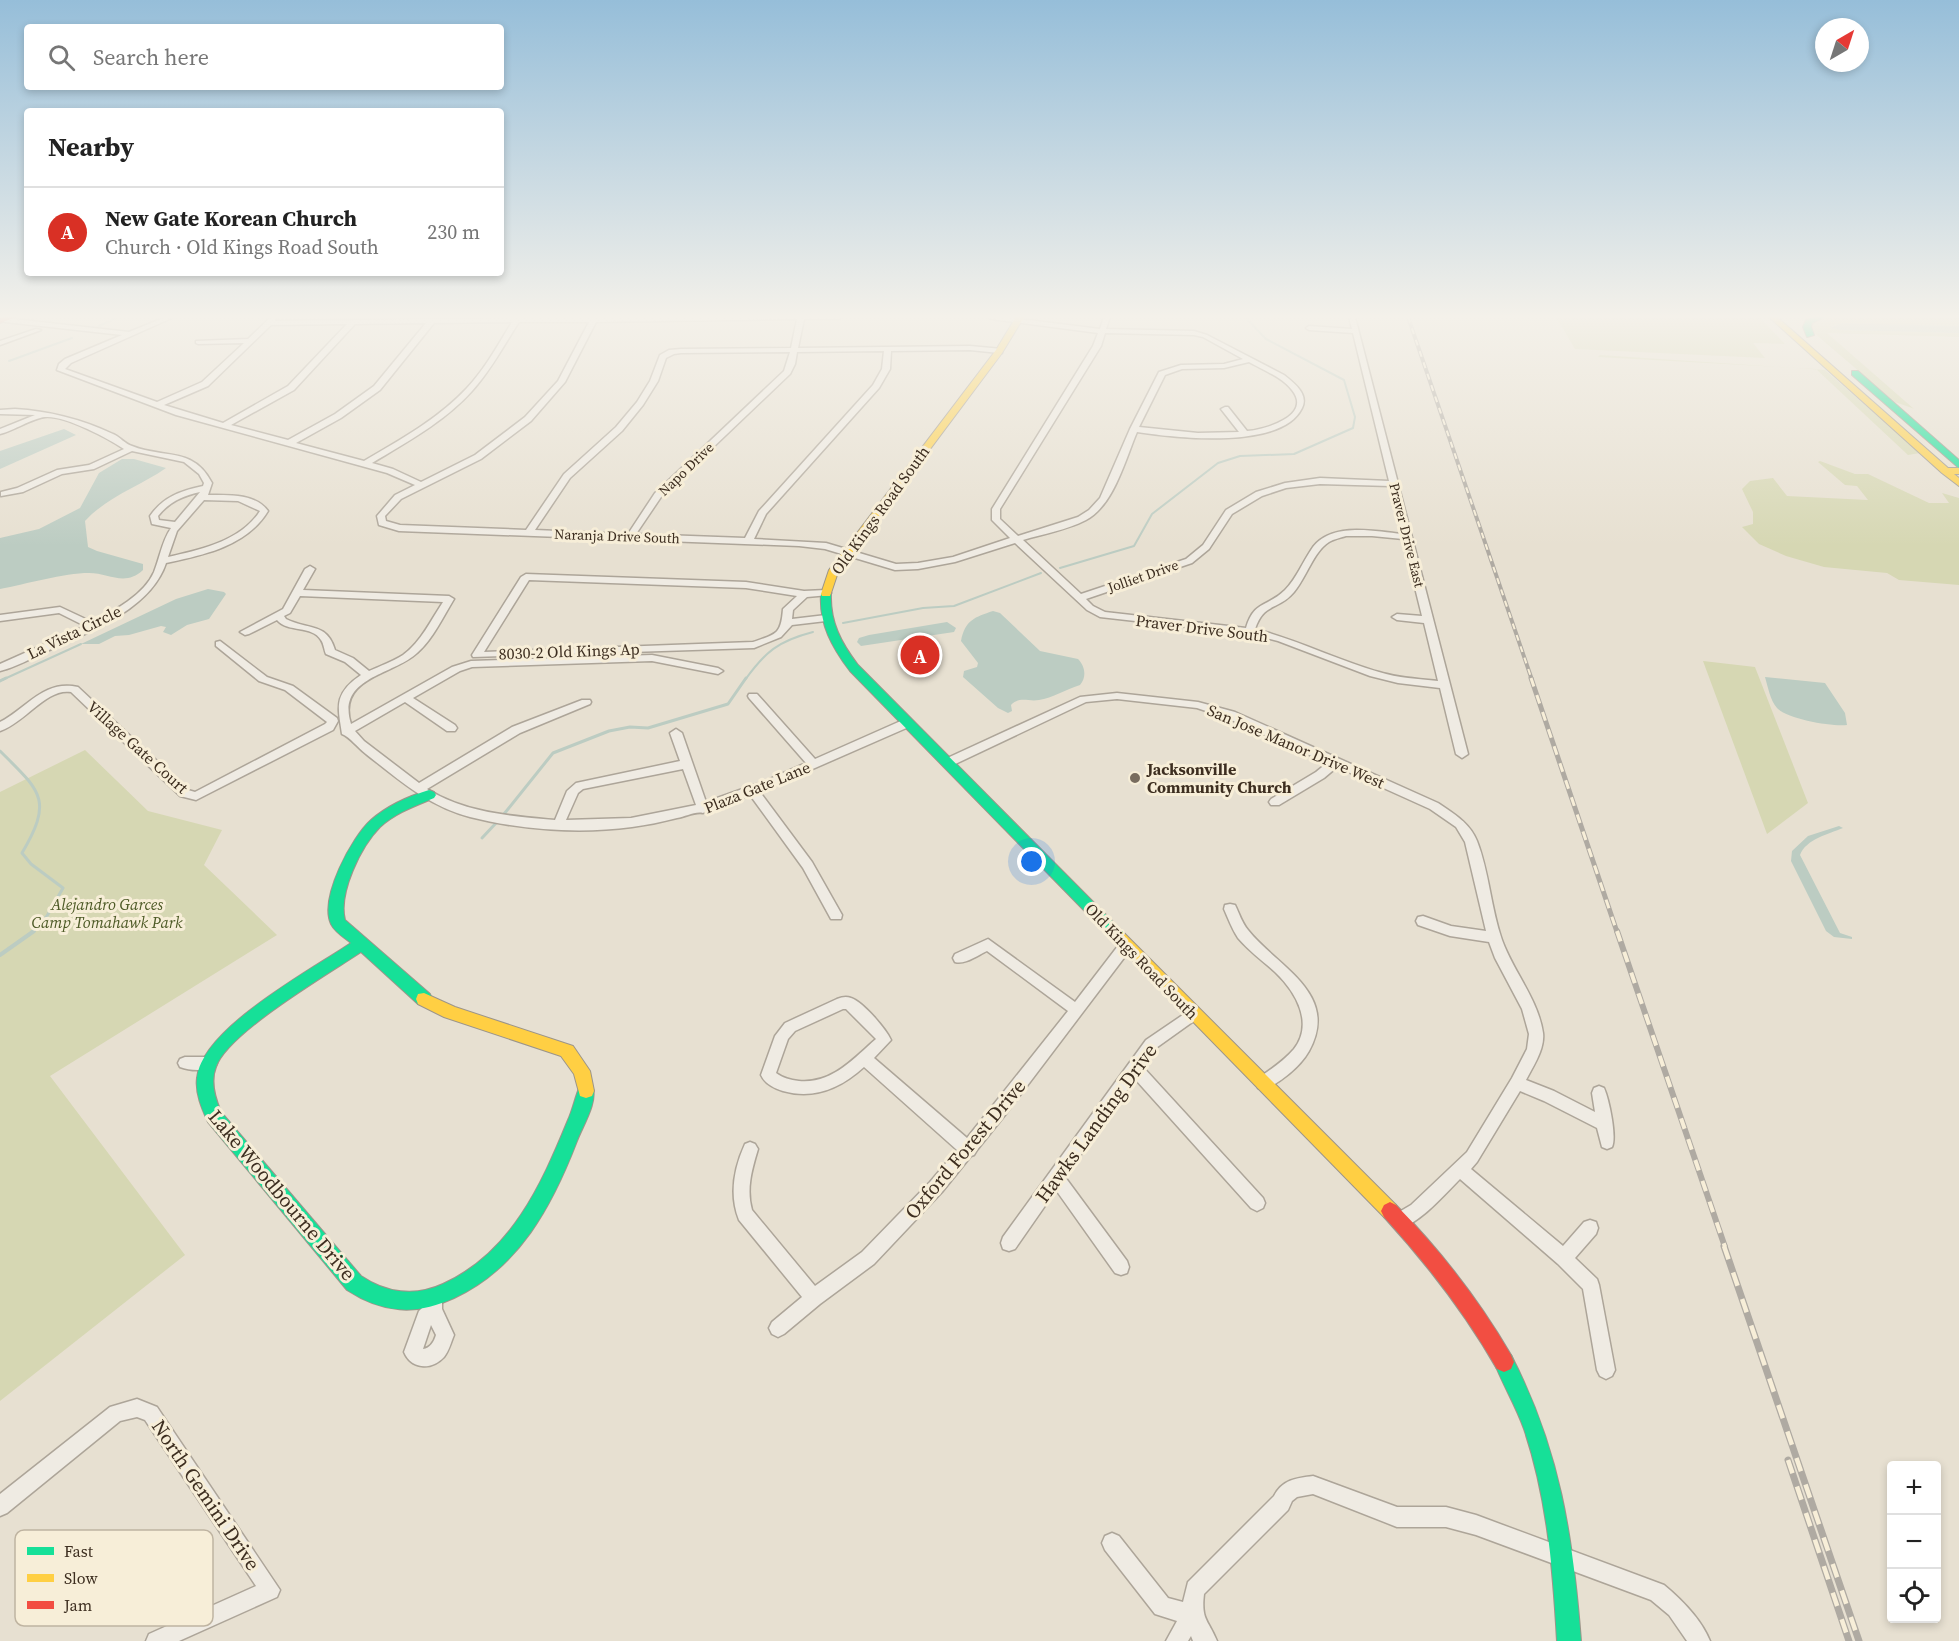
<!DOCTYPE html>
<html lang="en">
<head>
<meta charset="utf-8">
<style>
  :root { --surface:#fff; --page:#f2f2f2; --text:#222; --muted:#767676; --line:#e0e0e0; --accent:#d93025 }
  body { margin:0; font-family:"Source Serif 4",serif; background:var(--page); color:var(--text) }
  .controls { position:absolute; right:18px; bottom:18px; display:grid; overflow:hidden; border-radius:6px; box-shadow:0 3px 9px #0003 }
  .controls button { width:54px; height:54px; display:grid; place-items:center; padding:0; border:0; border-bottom:2px solid var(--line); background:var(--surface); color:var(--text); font:30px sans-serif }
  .compass { position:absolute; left:1815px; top:18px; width:54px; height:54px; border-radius:50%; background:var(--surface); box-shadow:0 3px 9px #0003; rotate:39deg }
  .you { position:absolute; left:1032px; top:862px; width:21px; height:21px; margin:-15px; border:4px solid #fff; border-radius:50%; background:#1a73e8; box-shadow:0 0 0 9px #1a73e833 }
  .badge { display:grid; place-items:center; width:39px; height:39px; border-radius:50%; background:var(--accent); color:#fff; font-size:20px; font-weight:700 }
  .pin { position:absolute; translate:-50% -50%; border:3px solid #fff; box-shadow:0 2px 6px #0006 }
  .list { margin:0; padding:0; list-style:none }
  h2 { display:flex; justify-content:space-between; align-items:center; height:78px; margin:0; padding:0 24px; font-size:26px }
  h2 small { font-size:20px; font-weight:400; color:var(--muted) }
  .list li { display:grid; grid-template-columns:39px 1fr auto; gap:18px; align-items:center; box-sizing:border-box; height:90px; padding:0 24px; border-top:2px solid var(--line) }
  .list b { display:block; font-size:22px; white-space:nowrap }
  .list p { margin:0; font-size:20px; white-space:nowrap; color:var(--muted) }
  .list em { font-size:20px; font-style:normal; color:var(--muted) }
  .icon { flex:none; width:33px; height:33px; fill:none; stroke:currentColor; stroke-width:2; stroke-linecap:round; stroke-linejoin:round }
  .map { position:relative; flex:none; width:1959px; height:1641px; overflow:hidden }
  .search { position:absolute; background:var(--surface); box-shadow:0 3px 9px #0003; left:24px; top:24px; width:480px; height:66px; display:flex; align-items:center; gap:15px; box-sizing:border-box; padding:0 21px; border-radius:6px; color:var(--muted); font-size:22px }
  .panel { position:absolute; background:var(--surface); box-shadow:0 3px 9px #0003; left:24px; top:108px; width:480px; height:168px; border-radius:6px }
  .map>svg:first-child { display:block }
  .green { fill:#d6d7b3 }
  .water { fill:#bcccc2 }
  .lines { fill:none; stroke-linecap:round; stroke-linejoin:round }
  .stream-far2 { stroke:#bcccc2; stroke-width:2 }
  .stream-far1 { stroke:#bcccc2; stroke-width:3 }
  .stream { stroke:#bcccc2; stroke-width:4 }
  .street-casing { stroke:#ada599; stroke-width:3 }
  .fast-casing { stroke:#9c958a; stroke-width:2 }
  .slow-casing { stroke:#9c958a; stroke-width:2 }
  .jam-casing { stroke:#9c958a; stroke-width:2 }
  .street { fill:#efebe3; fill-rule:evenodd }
  .fast { fill:#16e098; fill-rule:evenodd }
  .slow { fill:#ffcf43; fill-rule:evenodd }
  .jam { fill:#f24e42; fill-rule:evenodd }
  .rail-far3-casing { stroke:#afaaa2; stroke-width:4 }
  .rail-far2-casing { stroke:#afaaa2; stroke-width:5 }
  .rail-far1-casing { stroke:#afaaa2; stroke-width:6 }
  .rail-casing { stroke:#afaaa2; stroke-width:7 }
  .rail-far3 { stroke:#f7eed8; stroke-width:2; stroke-dasharray:6; stroke-linecap:butt }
  .rail-far2 { stroke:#f7eed8; stroke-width:3; stroke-dasharray:9; stroke-linecap:butt }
  .rail-far1 { stroke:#f7eed8; stroke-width:4; stroke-dasharray:11; stroke-linecap:butt }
  .rail { stroke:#f7eed8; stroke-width:4.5; stroke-dasharray:14; stroke-linecap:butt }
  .poi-dot { fill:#786c5e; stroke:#f7eed8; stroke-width:2 }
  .labels { text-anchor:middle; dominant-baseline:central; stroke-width:6; stroke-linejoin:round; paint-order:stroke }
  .far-street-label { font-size:14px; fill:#3d2e20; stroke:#f7eed8 }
  .street-label { font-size:16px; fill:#3d2e20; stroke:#f7eed8 }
  .poi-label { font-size:16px; font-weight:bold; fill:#3d2e20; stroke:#f7eed8; text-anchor:start }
  .park-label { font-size:16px; font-style:italic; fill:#4d5a26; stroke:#f7eed8 }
  .near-street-label { font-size:20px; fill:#3d2e20; stroke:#f7eed8 }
  .key { fill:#f7eed8; stroke:#bfb4a1; stroke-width:1.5 }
  .key-label { font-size:16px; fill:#3d2e20 }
</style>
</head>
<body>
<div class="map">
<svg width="1959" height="1641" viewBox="0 0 1959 1641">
  <rect width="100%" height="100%" fill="#e7e0d1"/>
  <g class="green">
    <path d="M1556,317H1759L1785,344L1753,343L1765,358L1575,349Z"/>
    <path d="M1826,317L1959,318V326L1842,323L1830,327L1841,330L1959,333V337L1827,333L1914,409L1912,408L1895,402L1813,332L1811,322Z"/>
    <path d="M1600,355L1825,370L1920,453L1908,455L1816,369L1598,357Z"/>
    <path d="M1820,461L1855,474H1868L1929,503H1949L1942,493L1959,498V585L1899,580L1887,573L1824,567L1786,556L1759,544L1742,527L1753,524V512L1742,489L1750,481L1773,478L1787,496L1868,500L1857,486L1845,485L1818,462Z"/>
    <path d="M1703,661L1755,667L1808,803L1767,834Z"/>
    <path d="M85,750L148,811L222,830L204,865L277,935L50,1076L185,1255L0,1401V792Z"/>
  </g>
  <g class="water">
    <path d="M1842,323L1959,326V333L1841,330L1830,328Z"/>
    <path d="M64,429L76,435L0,469V451Z"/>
    <path d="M122,459H134L166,468C139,487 108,496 85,521L88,547L97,551L143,564V570C125,587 109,573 89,573C64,573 26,584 0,589V538L39,529L80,508L99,473Z"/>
    <path d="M208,589L224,592L226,594L209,619L187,625L171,635L163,632L166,627L161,626L129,635L115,636L99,644H81L176,599Z"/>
    <path d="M993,611L1000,613L1040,651L1078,659C1085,666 1087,677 1080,685C1067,689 1052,698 1039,700C1028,702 1020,696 1011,705L1012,711L1008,713L998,708L963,677L964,671L977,667L978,663L961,641C965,620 975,617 993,611Z"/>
    <path d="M947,622L956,628L954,632L861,646L857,642L859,638L869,635Z"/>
    <path d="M1765,677L1825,683L1845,713L1847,725C1833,727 1787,719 1777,708C1770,700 1768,687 1765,677Z"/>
    <path d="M1839,826L1843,828C1829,834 1806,839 1800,855L1840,933L1852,937V939L1834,937L1826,931L1791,861L1792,851L1808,836Z"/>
  </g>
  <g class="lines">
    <g class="stream-far2">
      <path d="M99,326L119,317"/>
      <path d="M9,361L72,338"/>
      <path d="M1060,568L1134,546L1152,514L1218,463L1240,456L1294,454L1353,428L1355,417L1344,380L1266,339L1245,317"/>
      <path d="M843,623L923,608L954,606L1041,573"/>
      <path d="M2,680L81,644"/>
      <path d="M745,680C765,652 778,641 813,632"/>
    </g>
    <g class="stream-far1">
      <path d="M0,681L6,678"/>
      <path d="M0,751C40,791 54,799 22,853L31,864L63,888L47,916L32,932"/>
      <path d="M504,814L553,753L609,731L630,727L648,728L728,704L746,678"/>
      <path d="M482,838L497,822"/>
    </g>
    <path class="stream" d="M0,955L34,931"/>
    <defs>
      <g id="street">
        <path d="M166,317H174L71,363L65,369L157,402L202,382L244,343L198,344L196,343V341L248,339L271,317H276L275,321L594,317H842L839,319H804L798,348L970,346L1002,349V353H999L970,350L891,351L890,369L879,388L766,514L754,539L826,543L896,564L918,563L953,557L1010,538L992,520V509L1093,346L1098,333L991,319L988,317H1005L1100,329L1104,317H1110L1106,329L1194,331L1207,335L1284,375C1294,383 1309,394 1302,408C1282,450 1176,438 1137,432C1125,460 1114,505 1086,520C1067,530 1043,534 1023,540L1081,594L1186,559L1203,545L1226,510L1256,492L1285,483L1320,478L1389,481L1353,333L1309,330L1306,328L1309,326L1352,329L1349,317H1355L1468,754L1462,758L1456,754L1440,688L1398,683L1370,676L1278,641L1250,634L1100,617L1087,610L1015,543L955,562L918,569L895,570L825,549L799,546L399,531L379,525L377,516L395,495L415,485L387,473L176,415L57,370L59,364L65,359L122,335L5,322L2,320L5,318L129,332ZM797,319L791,348L681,349L669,350L660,355L650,381L637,402L616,427L564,474L526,530L400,525L386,521L385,516L401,499L481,459L531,421L565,382L596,322ZM512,322C498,345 485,369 467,388C438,419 400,440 364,461L296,443L341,418L380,390L434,323ZM519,322H589L558,381L525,417L475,455L421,482L393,469L372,463C407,442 444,422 472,391C491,370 504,345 519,322ZM426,323L374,386L335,414L288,440L231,425L294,390L355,324ZM347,324L288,386L223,423L164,405L208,386L271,325ZM1105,333L1194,335L1203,337L1243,359L1224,364L1181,365L1159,372L1130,429L1100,498L1089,510L1078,517L1018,536L1000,519V509L1101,346ZM884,351L882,369L873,385L759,511L745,538L636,534L661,497L790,374L795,364L797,352ZM790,352L784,371L655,493L628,534L535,530L570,478L622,431L643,405L658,381L666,358L674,354L681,353ZM1249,362C1263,370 1282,377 1292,390C1313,416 1264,430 1247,431L1228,407H1225L1221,409L1239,432L1198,433L1139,427L1165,375L1182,369L1224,368ZM1320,484L1390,486L1402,534C1375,531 1332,522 1313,547C1303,561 1297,578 1285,590C1268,607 1254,600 1246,628L1105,612L1093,606L1086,599L1192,563L1209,549L1232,514L1262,496L1286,488ZM1346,536H1372L1403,539L1422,616L1397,614L1392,617L1397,620L1424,623L1438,681C1418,679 1398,678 1379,672C1337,660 1298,640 1255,629C1264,602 1278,611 1294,592C1306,578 1314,551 1329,542C1334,539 1340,538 1346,536Z"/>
        <path d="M36,329L41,330L0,345V341Z"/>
        <path d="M15,409C49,411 81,419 113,434C120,437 125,444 132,446C164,459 193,446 212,483L208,495C227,495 255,493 268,511C247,546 204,555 166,563C151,609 88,633 47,651C32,658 16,667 0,671V664L85,626L59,613L0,621V615L60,607L92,622C114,611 144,595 154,572C160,557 162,541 171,528L152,524L150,516C163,497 180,491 203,486L204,483L199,474L184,462L132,451L94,469L62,474L23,492L1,496V492L17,488L57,470L89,465L124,449C108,438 64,415 45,417C33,418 13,431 0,434V429L35,415L0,414V410ZM200,492L175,522L159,520L158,516C169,502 183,496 200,492ZM204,500L238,501L260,511C241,541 200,550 168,557L177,531Z"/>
        <path d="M310,566L315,569L303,590L449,596L454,599C443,617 433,639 417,653C394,675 336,677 351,724L452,667L471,661L652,655L718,668L723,671L718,674L652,661L472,667L460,671L413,698L455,725L457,728L455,731H447L405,702L355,731L364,741L419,783L512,727L582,700H590L591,702L590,704L520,733L427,789C465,813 511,816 555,820L567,791L576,783L680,761L670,733L676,729L682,733L706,802L765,781L806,763L749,698L748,696L749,694H757L815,759L903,720H911L912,723L911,726L760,792L812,862L842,915L841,919H831L803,868L750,795L709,809L703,813C695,811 685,817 677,818C662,822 647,825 632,827C580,834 521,830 470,817C428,806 399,780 366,754C358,748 350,737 342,734C338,707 333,694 361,675L345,662L326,654C324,650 324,644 321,640C312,625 288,633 277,620L249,634L245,635L240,632L283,609L305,569ZM300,596L443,602C431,620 421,642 403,655C392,662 380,666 369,671L353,658L335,650C327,622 307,630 286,619L284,616L290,613ZM683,769L696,805L631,818L566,820L578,793L583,789Z"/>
        <path d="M526,574L746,582L804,591L826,590L831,593L829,595L807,597L793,610L792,619L826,615L831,618L826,621L792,625L781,637L754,648L473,657L472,655L521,577ZM529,580L746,588L797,596L783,609C781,634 777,634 753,642L484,652Z"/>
        <path d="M220,641L267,677L293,686L337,718L338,721L333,730L196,800L180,796L71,692C46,688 26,722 0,731V722C27,708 44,679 78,687L188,790L195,792L325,724L327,722L285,690L259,681L216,646V642Z"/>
        <path d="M1117,693L1198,702L1235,712L1438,803C1454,814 1470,823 1477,841C1489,871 1491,909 1502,940C1513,971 1538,999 1543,1033C1545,1049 1533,1066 1526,1080L1554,1091L1595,1112L1592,1093L1594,1088L1599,1086L1604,1088C1609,1099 1617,1137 1612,1147L1607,1149L1602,1147L1597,1128L1544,1101L1520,1091L1477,1162L1471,1169L1563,1246L1584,1222L1590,1220L1596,1222L1598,1228L1596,1234L1575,1258L1597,1279L1599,1285L1615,1370L1612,1376L1606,1379L1600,1376L1597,1370L1583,1289L1558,1264L1460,1179C1442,1197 1424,1219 1400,1229L1394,1227L1392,1221L1394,1215L1411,1205L1467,1152L1512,1078L1527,1049L1529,1034L1522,1009L1495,958L1489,942L1450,936L1418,925L1416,921L1418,917L1423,916L1451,926L1486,931L1465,842L1456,827L1430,809L1337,767L1324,778L1279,805H1271L1269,802L1271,799L1316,772L1327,763L1227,718L1197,708L1117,699L1086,702L951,766L947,767L941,763L943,760L1080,697Z"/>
        <path d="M1230,904L1235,905C1239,913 1242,923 1248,930C1276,966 1341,993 1309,1051C1300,1067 1280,1083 1263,1090L1258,1088L1256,1083L1258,1078C1270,1070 1284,1061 1294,1049C1314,1023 1296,992 1275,972C1263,961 1249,951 1238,938C1232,929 1228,918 1224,909L1225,905Z"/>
        <path d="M988,939L1075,1002L1121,942L1126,941L1131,942L1133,946L1005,1115L977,1150L974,1155L971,1156L942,1192L874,1264L820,1304L784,1334L778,1337L772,1334L769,1328L772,1322L802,1297L739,1220C729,1195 734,1168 745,1144L750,1142L755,1144L758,1149C752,1169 746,1189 752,1210L815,1286L862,1252L930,1182L957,1150L864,1067C841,1088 814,1100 783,1091C774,1088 765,1084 761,1075L775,1036L785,1023L837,999C842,997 846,996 851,998C863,1002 886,1029 891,1040L874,1058L967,1138L1068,1011L987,951C978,955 965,965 955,962L953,958L955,954ZM843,1009H846L876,1039C853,1059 832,1084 799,1081C790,1080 783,1078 776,1073L788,1039L795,1031Z"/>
        <path d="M1193,1008L1198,1010L1200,1014L1198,1018L1156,1048L1143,1067L1263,1198L1265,1203L1263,1208L1257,1211L1251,1208L1135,1079L1065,1177L1127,1261L1129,1267L1127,1273L1121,1275L1115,1273L1056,1190L1015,1249L1009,1251L1003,1249L1001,1243L1003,1237L1146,1040Z"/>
        <path d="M185,1057H210L215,1059L217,1063L215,1067C205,1071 190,1071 180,1067L178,1063L180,1059Z"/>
        <path d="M433,1290L439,1293L442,1299V1309L454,1335C451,1342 449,1351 444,1357C431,1371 411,1369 404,1352L419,1311L424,1306L427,1293ZM431,1325L436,1335C434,1342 430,1348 423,1349Z"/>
        <path d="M137,1399L157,1407L280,1590L277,1597L179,1641H146L149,1634L256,1586L145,1420L137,1417L120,1421L7,1513L0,1516V1494L110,1407Z"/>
        <path d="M1313,1476L1397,1507H1446L1476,1515L1664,1585C1682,1600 1701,1619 1710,1641H1687L1669,1615L1651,1600L1476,1535L1446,1527H1397L1313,1494L1297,1497L1292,1501L1288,1510L1204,1594C1201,1620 1208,1619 1217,1641H1193L1191,1636L1188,1641H1166L1177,1621L1155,1614L1105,1550L1102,1543L1105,1536L1112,1533L1119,1536L1168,1598L1183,1602L1188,1582L1274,1496C1282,1480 1296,1478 1313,1476Z"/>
      </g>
      <g id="fast">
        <path d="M1814,317H1824L1812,323L1811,327L1814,335L1807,337L1803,327L1806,320Z"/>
        <path d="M1852,371H1858L1959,460V468L1852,375Z"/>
        <path d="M826,591L831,594C830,622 841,643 858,665L1124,933L1126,937L1124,941L1119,943L1114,941L850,671C832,647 819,624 821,594Z"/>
        <path d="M429,790L434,792L436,795L434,798C415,806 395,813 380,827C361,846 338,893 345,920L430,994L432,999L430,1004L424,1005L418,1004L361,952C328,974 227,1033 216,1067C210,1082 215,1098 221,1112L361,1276C386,1293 415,1297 443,1284C511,1253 541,1186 568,1120C573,1109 575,1097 580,1086L586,1084L592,1086C599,1101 582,1127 577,1141C552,1206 519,1268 454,1298C416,1316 382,1313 347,1290L208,1122C202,1109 195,1093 197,1078C201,1029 311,970 351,943C345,938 335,932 331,924C319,898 352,837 371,820C387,806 409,796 429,790Z"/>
        <path d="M1504,1352L1511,1355C1560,1450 1573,1536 1581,1641H1557C1553,1569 1547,1497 1524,1429C1516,1406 1503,1385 1494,1362L1497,1355Z"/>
      </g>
      <g id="slow">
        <path d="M1016,317H1024L1002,353L838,572L830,596H822L821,594L829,570L996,350Z"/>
        <path d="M1769,317H1777L1948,468H1959V474H1954L1959,478V486L1942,473Z"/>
        <path d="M1119,931L1124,933L1396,1205L1399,1211L1396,1217L1390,1220L1384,1217L1114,941L1112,937L1114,933Z"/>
        <path d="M424,993L455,1007L573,1046L590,1071L594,1091L592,1096L586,1098L580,1096L574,1074L561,1056L444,1017L418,1004L416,999L418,994Z"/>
      </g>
      <g id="jam">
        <path d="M5,317H16L0,323V318Z"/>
        <path d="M1390,1202L1396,1205C1441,1251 1479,1300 1511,1355L1514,1362L1511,1369L1504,1372L1497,1369C1465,1313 1427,1264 1384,1217L1381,1211L1384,1205Z"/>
      </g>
    </defs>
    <use href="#street" class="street-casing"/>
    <use href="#fast" class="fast-casing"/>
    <use href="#slow" class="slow-casing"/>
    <use href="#jam" class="jam-casing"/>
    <use href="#street" class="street"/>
    <use href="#fast" class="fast"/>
    <use href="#slow" class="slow"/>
    <use href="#jam" class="jam"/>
    <defs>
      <path id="rail-far3" d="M1408,317L1532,680"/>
      <path id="rail-far2" d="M1531,678L1617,932"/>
      <path id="rail-far1" d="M1617,931L1725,1247"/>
      <g id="rail">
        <path d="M1724,1246L1859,1641"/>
        <path d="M1788,1460L1849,1641"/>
      </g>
    </defs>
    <use href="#rail-far3" class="rail-far3-casing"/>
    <use href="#rail-far2" class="rail-far2-casing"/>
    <use href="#rail-far1" class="rail-far1-casing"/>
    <use href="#rail" class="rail-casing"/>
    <use href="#rail-far3" class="rail-far3"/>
    <use href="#rail-far2" class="rail-far2"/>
    <use href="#rail-far1" class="rail-far1"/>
    <use href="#rail" class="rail"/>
  </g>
  <linearGradient id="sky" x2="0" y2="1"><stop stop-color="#96bed9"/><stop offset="0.58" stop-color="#f4f1ea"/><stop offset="1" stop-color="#f4f1ea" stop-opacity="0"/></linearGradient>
  <rect width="1959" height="546" fill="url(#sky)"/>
  <circle class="poi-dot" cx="1135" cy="778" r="6"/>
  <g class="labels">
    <g class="far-street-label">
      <text transform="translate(686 469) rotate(-44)">Napo Drive</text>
      <text transform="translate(1407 535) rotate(76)">Praver Drive East</text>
      <text transform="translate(617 536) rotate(2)">Naranja Drive South</text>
      <text transform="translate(1143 576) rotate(-19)">Jolliet Drive</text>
    </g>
    <g class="street-label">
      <text transform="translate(880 510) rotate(-54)">Old Kings Road South</text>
      <text transform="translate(1202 628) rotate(7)">Praver Drive South</text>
      <text transform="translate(74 632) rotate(-26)">La Vista Circle</text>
      <text transform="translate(569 651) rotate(-2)">8030-2 Old Kings Ap</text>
      <text transform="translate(1296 746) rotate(23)">San Jose Manor Drive West</text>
      <text transform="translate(138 747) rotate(42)">Village Gate Court</text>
      <text transform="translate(757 787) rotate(-22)">Plaza Gate Lane</text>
      <text transform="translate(1142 961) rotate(46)">Old Kings Road South</text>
    </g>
    <g class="poi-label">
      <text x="1147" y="769">Jacksonville<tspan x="1147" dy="18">Community Church</tspan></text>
    </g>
    <g class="park-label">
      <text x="107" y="904">Alejandro Garces<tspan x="107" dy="18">Camp Tomahawk Park</tspan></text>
    </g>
    <g class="near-street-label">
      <text transform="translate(1096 1123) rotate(-54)">Hawks Landing Drive</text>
      <text transform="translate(965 1149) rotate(-50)">Oxford Forest Drive</text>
      <text transform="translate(282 1195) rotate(50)">Lake Woodbourne Drive</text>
      <text transform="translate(206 1495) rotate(56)">North Gemini Drive</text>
    </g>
  </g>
  <rect x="15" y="1530" width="198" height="96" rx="9" class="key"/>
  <rect x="27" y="1547" width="27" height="8" fill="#16e098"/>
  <rect x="27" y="1574" width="27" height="8" fill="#ffcf43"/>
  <rect x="27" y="1601" width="27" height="8" fill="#f24e42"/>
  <g class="key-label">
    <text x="64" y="1557">Fast</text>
    <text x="64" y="1584">Slow</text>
    <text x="64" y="1611">Jam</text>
  </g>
</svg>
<div class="controls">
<button>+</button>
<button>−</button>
<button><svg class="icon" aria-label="locate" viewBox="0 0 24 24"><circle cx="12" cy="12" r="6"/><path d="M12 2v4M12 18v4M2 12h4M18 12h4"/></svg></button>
</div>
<svg class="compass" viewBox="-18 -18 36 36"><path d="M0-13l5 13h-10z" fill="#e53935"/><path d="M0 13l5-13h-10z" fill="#767676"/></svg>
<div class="you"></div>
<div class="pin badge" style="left:920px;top:655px">A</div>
<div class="search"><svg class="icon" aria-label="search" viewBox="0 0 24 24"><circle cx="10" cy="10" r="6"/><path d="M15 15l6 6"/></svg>Search here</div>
<section class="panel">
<h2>Nearby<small></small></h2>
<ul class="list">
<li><span class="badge">A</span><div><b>New Gate Korean Church</b><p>Church · Old Kings Road South</p></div><em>230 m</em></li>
</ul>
</section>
</div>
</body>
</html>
